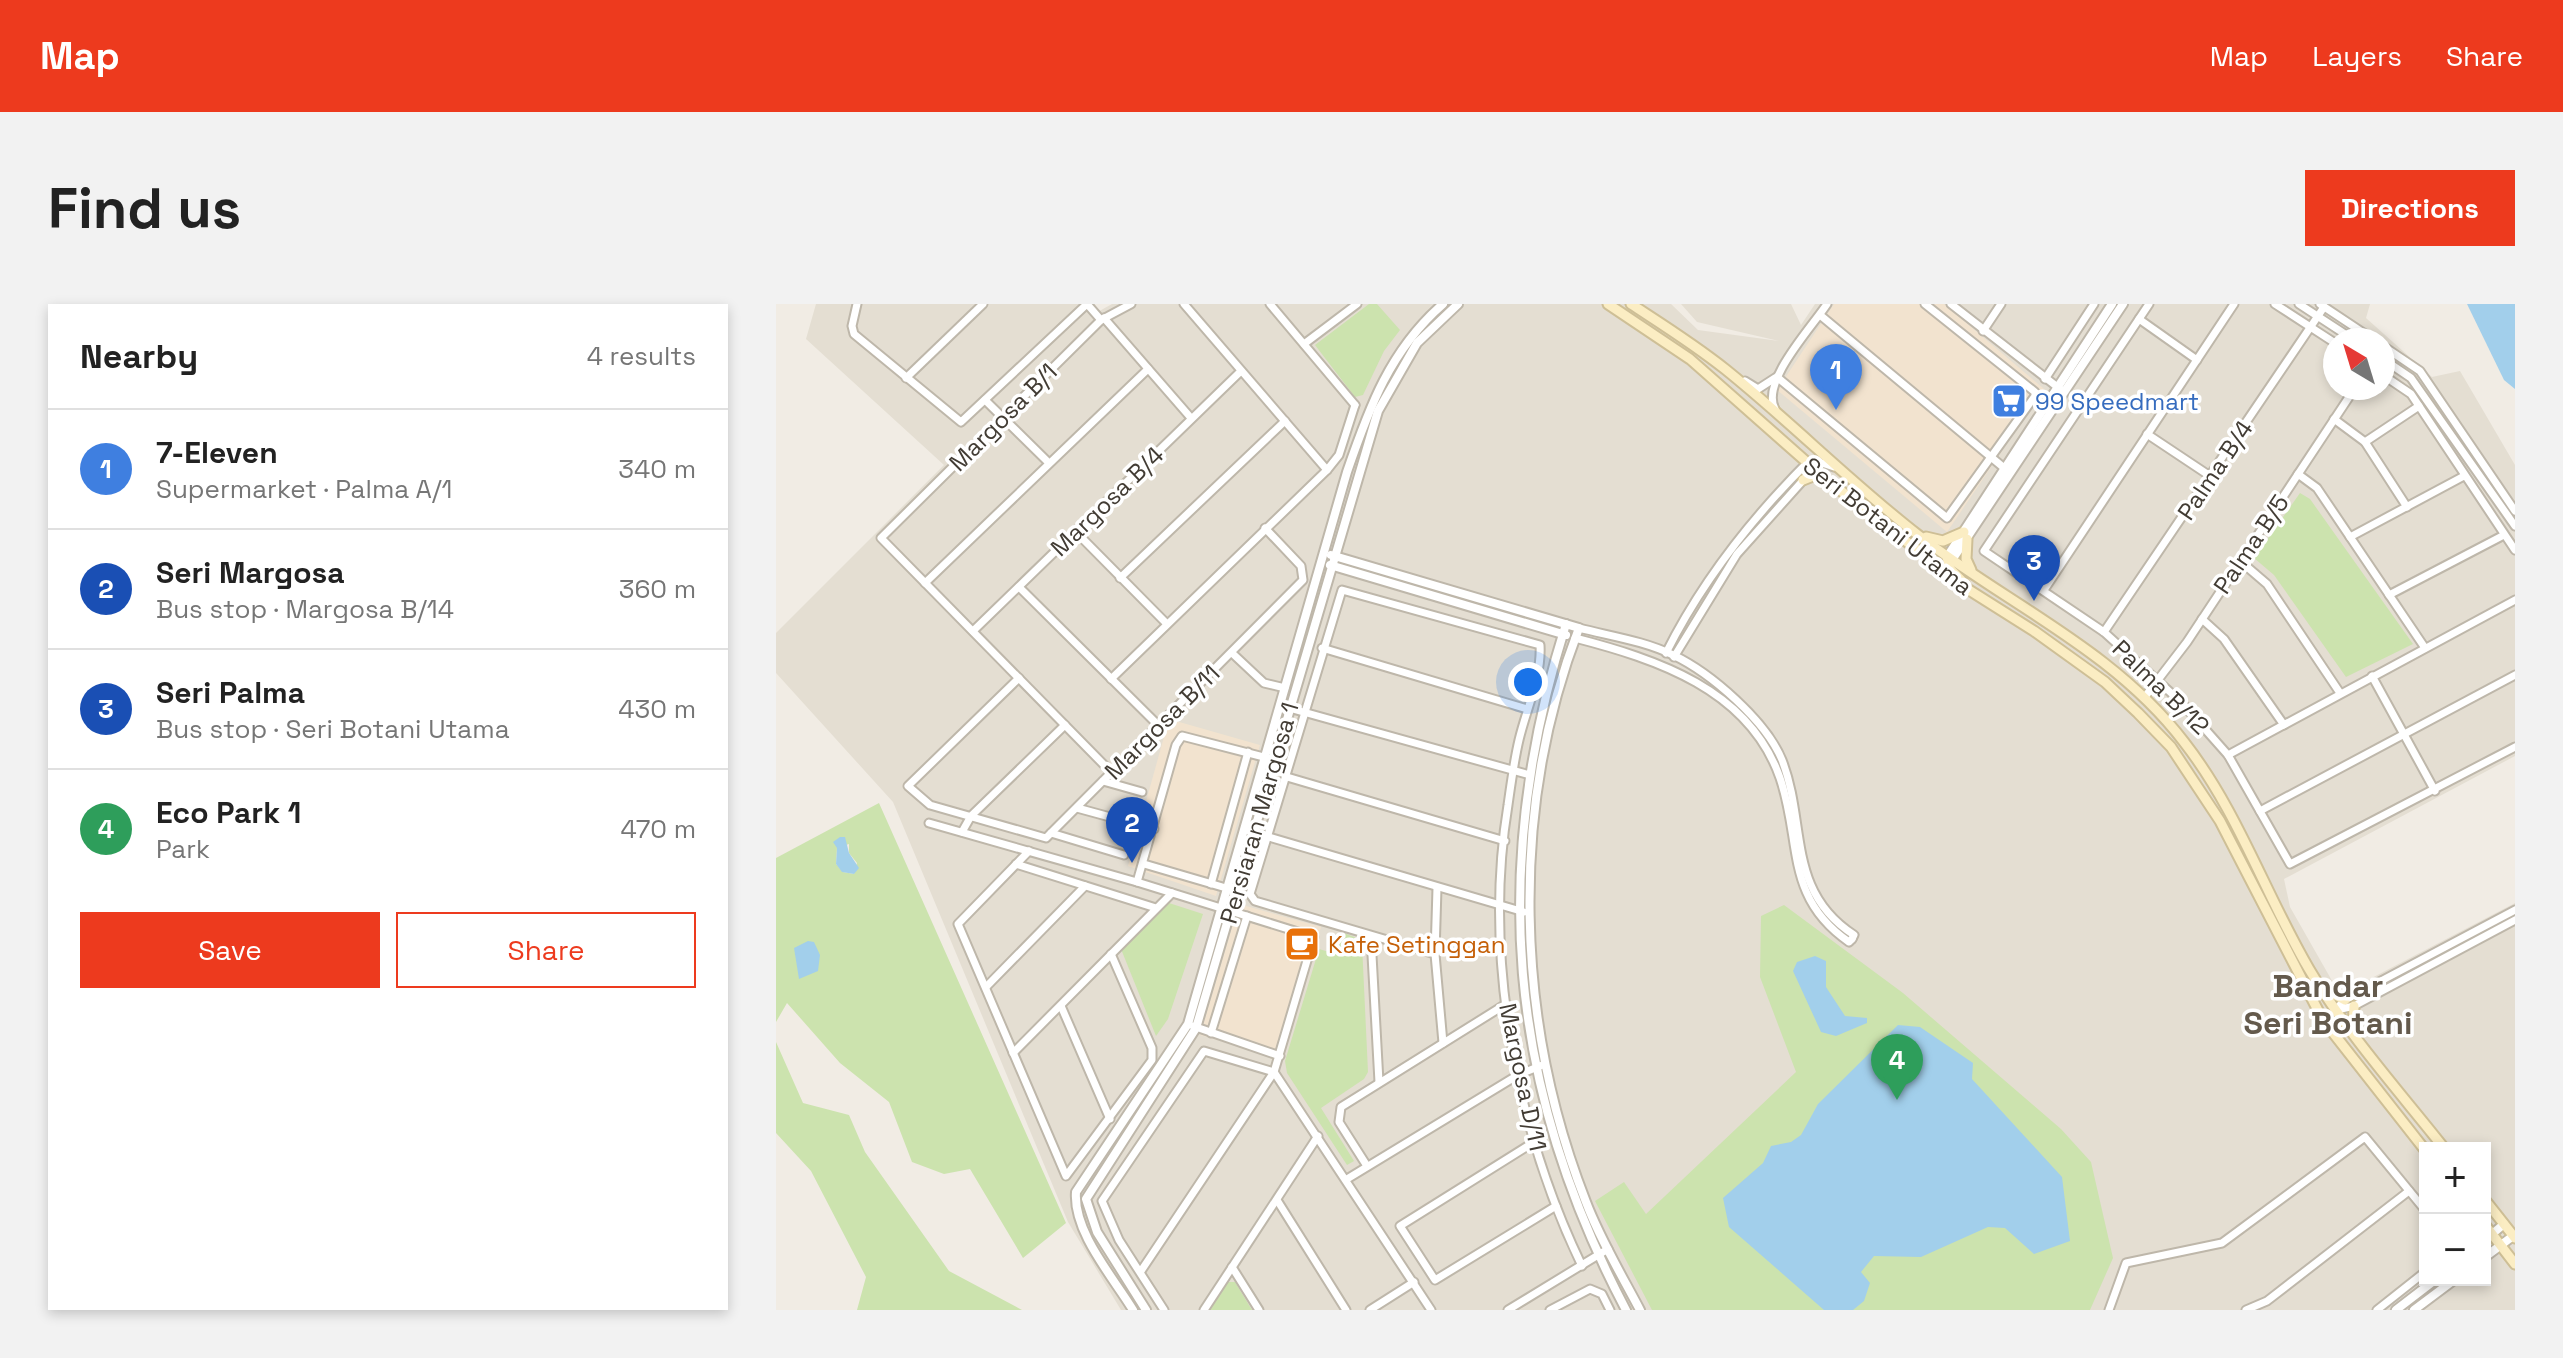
<!DOCTYPE html>
<html lang="en">
<head>
<meta charset="utf-8">
<style>
  :root { --surface:#fff; --page:#f2f2f2; --text:#222; --muted:#767676; --line:#e0e0e0; --accent:#ed3a1e }
  body { margin:0; font-family:"Space Grotesk",sans-serif; background:var(--page); color:var(--text) }
  .controls { position:absolute; right:24px; bottom:24px; display:grid; overflow:hidden; border-radius:0px; box-shadow:0 4px 12px #0003 }
  .controls button { width:72px; height:72px; display:grid; place-items:center; padding:0; border:0; border-bottom:2px solid var(--line); background:var(--surface); color:var(--text); font:40px sans-serif }
  .compass { position:absolute; left:1547px; top:24px; width:72px; height:72px; border-radius:50%; background:var(--surface); box-shadow:0 4px 12px #0003; rotate:322deg }
  .you { position:absolute; left:752px; top:378px; width:28px; height:28px; margin:-20px; border:6px solid #fff; border-radius:50%; background:#1a73e8; box-shadow:0 0 0 12px #1a73e833 }
  .badge { display:grid; place-items:center; width:52px; height:52px; border-radius:50%; background:var(--accent); color:#fff; font-size:26px; font-weight:700 }
  .pin { position:absolute; translate:-50% -66px; filter:drop-shadow(0 2px 4px #0008) }
  .pin::after { content:''; position:absolute; top:42px; width:28px; height:24px; background:inherit; clip-path:polygon(0 0,100% 0,50% 100%) }
  .list { margin:0; padding:0; list-style:none }
  h2 { display:flex; justify-content:space-between; align-items:center; height:104px; margin:0; padding:0 32px; font-size:34px }
  h2 small { font-size:26px; font-weight:400; color:var(--muted) }
  .list li { display:grid; grid-template-columns:52px 1fr auto; gap:24px; align-items:center; box-sizing:border-box; height:120px; padding:0 32px; border-top:2px solid var(--line) }
  .list b { display:block; font-size:30px; white-space:nowrap }
  .list p { margin:0; font-size:26px; white-space:nowrap; color:var(--muted) }
  .list em { font-size:26px; font-style:normal; color:var(--muted) }
  .actions { display:flex; gap:16px; padding:24px 32px }
  .actions a { flex:1; padding:18px 0; border:2px solid var(--accent); border-radius:0px; text-align:center; font-size:28px; color:var(--accent) }
  .actions .main { background:var(--accent); color:#fff }
  .map { position:relative; flex:none; width:1739px; height:1006px; overflow:hidden; border-radius:0px }
  header { display:flex; align-items:center; gap:48px; box-sizing:border-box; height:112px; padding:0 40px; background:var(--accent); color:#fff }
  header strong { font-size:38px }
  nav { display:flex; gap:44px; margin-inline-start:auto; font-size:28px }
  .intro { display:flex; align-items:center; justify-content:space-between; box-sizing:border-box; height:192px; padding:0 48px }
  h1 { margin:0; font-size:56px }
  .button { padding:20px 36px; border-radius:0px; background:var(--accent); color:#fff; font-size:28px; font-weight:700 }
  main { display:flex; gap:48px; padding:0 48px }
  aside { flex:1; background:var(--surface); border-radius:0px; box-shadow:0 4px 12px #0003 }
  .map>svg:first-child { display:block }
  .residential { fill:#e4ded2; fill-rule:evenodd }
  .commercial { fill:#f2e3cf }
  .green { fill:#cce3ae; fill-rule:evenodd }
  .water { fill:#a2cfeb }
  .lines { fill:none; stroke-linecap:round; stroke-linejoin:round }
  .minor-casing { stroke:#beb7aa; stroke-width:11 }
  .tertiary-casing { stroke:#beb7aa; stroke-width:12 }
  .secondary-casing { stroke:#cebf96; stroke-width:13 }
  .minor { stroke:#fff; stroke-width:7 }
  .tertiary { stroke:#fff; stroke-width:8 }
  .secondary { stroke:#fbedc3; stroke-width:9 }
  .labels { text-anchor:middle; dominant-baseline:central; stroke-width:7; stroke-linejoin:round; paint-order:stroke }
  .shop-label { font-size:24px; fill:#366cbe; stroke:#fff; text-anchor:start }
  .street-label { font-size:24px; fill:#423c34; stroke:#fff }
  .food-label { font-size:24px; fill:#c56008; stroke:#fff; text-anchor:start }
  .district-label { font-size:32px; font-weight:bold; fill:#645a4c; stroke:#fff }
</style>
</head>
<body>
<header>
<strong>Map</strong>
<nav><a>Map</a><a>Layers</a><a>Share</a></nav>
</header>
<div class="intro"><h1>Find us</h1><a class="button">Directions</a></div>
<main>
<aside>
<h2>Nearby<small>4 results</small></h2>
<ul class="list">
<li><span class="badge" style="background:#3f7fe0">1</span><div><b>7-Eleven</b><p>Supermarket · Palma A/1</p></div><em>340 m</em></li>
<li><span class="badge" style="background:#1a4fb4">2</span><div><b>Seri Margosa</b><p>Bus stop · Margosa B/14</p></div><em>360 m</em></li>
<li><span class="badge" style="background:#1a4fb4">3</span><div><b>Seri Palma</b><p>Bus stop · Seri Botani Utama</p></div><em>430 m</em></li>
<li><span class="badge" style="background:#2e9e5b">4</span><div><b>Eco Park 1</b><p>Park</p></div><em>470 m</em></li>
</ul>
<div class="actions"><a class="main">Save</a><a>Share</a></div>
</aside>
<div class="map">
<svg width="1739" height="1006" viewBox="0 0 1739 1006">
  <rect width="100%" height="100%" fill="#f1ece4"/>
  <path class="residential" d="M40,0H316L318,10L336,0H895L922,26L1003,37L921,18L905,0H1015L1025,21L1039,0H1594L1590,14L1656,73L1684,67L1739,161V452L1508,575L1514,603L1559,682L1567,689L1739,599V1006H345L292,918L117,498L0,369V329L168,161L30,35ZM1559,36H1607V84H1559ZM1649,844H1709V976H1649Z"/>
  <g class="commercial">
    <path d="M1058,0H1168L1268,85L1171,228L1001,86Z"/>
    <path d="M393,415L484,441L440,592L352,562Z"/>
    <path d="M463,600L545,623L506,755L424,731Z"/>
  </g>
  <g class="green">
    <path d="M593,0H601L624,26L608,47L587,91L579,93L539,41Z"/>
    <path d="M1524,189L1534,195L1637,340L1570,373L1498,271L1478,254Z"/>
    <path d="M103,499L290,919L247,954L194,865L168,870L136,858L113,798L64,759L11,699L0,718V554ZM73,540V549L81,559L78,570L67,568L60,560L61,544Z"/>
    <path d="M393,599L427,610L392,715L380,732L345,645Z"/>
    <path d="M1008,601L1127,689L1285,825L1315,858L1337,954L1314,1006H876L819,897L848,878L870,910L1020,768L984,673L985,612Z"/>
    <path d="M568,629L581,634L586,640L592,768L588,775L545,804L578,857L571,861L511,769L509,757L543,645L560,650Z"/>
    <path d="M0,738L27,799L73,811L89,848L173,967L246,1006H81L90,973L35,867L0,829Z"/>
    <path d="M452,978H459L476,1006H433Z"/>
  </g>
  <g class="water">
    <path d="M1691,0H1739V85L1728,76Z"/>
    <path d="M64,533H69L73,549L83,564L78,570L66,568L60,560L61,544L57,538Z"/>
    <path d="M32,637L38,638L44,651L42,667L23,675L18,644Z"/>
    <path d="M1039,652L1050,657V683L1069,712L1091,714V719L1060,732L1045,728L1017,667L1021,658Z"/>
    <path d="M1122,721L1144,723L1197,759L1196,775L1286,873L1294,937L1258,950L1229,924L1212,923L1145,953L1098,952L1085,968L1094,979L1088,997L1077,1006H1048L953,923L947,894L987,859L995,842L1015,838L1025,831L1042,800Z"/>
  </g>
  <g class="lines">
    <defs>
      <g id="minor">
        <path d="M81,0L76,22L78,30L185,118L311,0"/>
        <path d="M311,0L325,16"/>
        <path d="M408,0L551,166"/>
        <path d="M494,0L579,101"/>
        <path d="M1175,0L1284,85"/>
        <path d="M1373,0L1208,247L1328,328L1405,398L1452,451L1514,560L1739,443"/>
        <path d="M1499,0L1559,39"/>
        <path d="M1523,0L1578,36"/>
        <path d="M1544,0L1598,36"/>
        <path d="M1044,11L1233,168"/>
        <path d="M328,14L415,114"/>
        <path d="M1363,15L1421,56"/>
        <path d="M1207,27L1225,0"/>
        <path d="M528,40L581,0"/>
        <path d="M1607,42L1644,67L1739,207"/>
        <path d="M1607,55L1635,74L1739,222"/>
        <path d="M1607,71L1635,90L1739,246"/>
        <path d="M1001,73L1171,214L1259,92V88L1149,0"/>
        <path d="M130,74L207,0"/>
        <path d="M1269,75L1318,0"/>
        <path d="M969,77L982,85L999,74"/>
        <path d="M209,96L273,159"/>
        <path d="M999,105C984,78 1036,23 1051,0"/>
        <path d="M1558,115L1589,138L1631,203"/>
        <path d="M1371,130L1434,172"/>
        <path d="M1589,138L1643,102"/>
        <path d="M1522,170L1541,184L1649,344"/>
        <path d="M299,227L390,319"/>
        <path d="M1574,233L1688,172"/>
        <path d="M1463,256L1491,280L1564,389"/>
        <path d="M344,274L509,117"/>
        <path d="M149,279L372,65"/>
        <path d="M243,283L382,421"/>
        <path d="M1268,286L1458,0"/>
        <path d="M1613,291L1728,231"/>
        <path d="M1426,315L1448,335L1508,421"/>
        <path d="M803,324C834,332 869,337 897,351C935,369 990,417 1006,456C1031,520 1010,587 1078,631L1076,635"/>
        <path d="M197,327L465,67"/>
        <path d="M1328,328L1548,3"/>
        <path d="M799,334C880,355 973,385 1004,474C1026,538 1008,593 1073,638L1076,635"/>
        <path d="M546,344L751,405"/>
        <path d="M456,349L488,379L509,384"/>
        <path d="M890,349C926,277 974,216 1031,159L1040,157L1058,163"/>
        <path d="M898,353L961,250L1030,173"/>
        <path d="M1596,372L1659,487"/>
        <path d="M243,374L132,482L154,501L270,534L527,276L525,262L489,224"/>
        <path d="M335,375L551,166L563,151L579,101"/>
        <path d="M1368,394L1411,338L1579,84"/>
        <path d="M513,404L754,471"/>
        <path d="M1452,451L1739,296"/>
        <path d="M335,468L105,234L325,16L355,0"/>
        <path d="M511,473L729,537"/>
        <path d="M327,477L366,488"/>
        <path d="M301,504L378,525"/>
        <path d="M1484,507L1739,371"/>
        <path d="M153,519L361,578L538,633L498,768L365,967"/>
        <path d="M186,528L195,512L289,421"/>
        <path d="M275,529L348,551"/>
        <path d="M493,533L748,608"/>
        <path d="M253,547L182,620L290,872L376,756V744L335,650"/>
        <path d="M240,560L380,604"/>
        <path d="M368,560L450,584"/>
        <path d="M361,578L400,441L406,432L499,456"/>
        <path d="M435,580L472,448"/>
        <path d="M661,584L659,650L667,739"/>
        <path d="M595,633L603,778"/>
        <path d="M659,650L479,597L474,590L566,286L764,341C766,372 750,406 743,436C738,457 735,480 732,501C707,652 740,825 806,962"/>
        <path d="M210,683L309,582"/>
        <path d="M285,702L334,815"/>
        <path d="M1559,706L1569,696L1739,606"/>
        <path d="M1561,706L1578,702L1739,616"/>
        <path d="M417,722L504,752"/>
        <path d="M435,729L471,612"/>
        <path d="M237,749L396,589"/>
        <path d="M758,838L624,922L659,976L780,902"/>
        <path d="M591,862L563,818L565,803L730,700"/>
        <path d="M571,875L742,771L769,760"/>
        <path d="M501,896L570,1006"/>
        <path d="M456,963L483,1006"/>
        <path d="M388,1006L343,936L326,897L428,747L498,768L655,1006"/>
        <path d="M428,1006L542,832"/>
        <path d="M594,1006L638,978"/>
        <path d="M732,1006L832,945"/>
        <path d="M774,1006L814,985L826,990L834,1006"/>
        <path d="M1333,1006L1350,959L1446,939L1589,833L1649,906"/>
        <path d="M1470,1006L1491,997L1633,887"/>
        <path d="M1601,1006L1649,968"/>
      </g>
      <g id="tertiary">
        <path d="M555,251L803,324C733,506 739,717 810,898C824,935 845,970 864,1006"/>
        <path d="M1171,253L1336,0"/>
        <path d="M1176,256L1347,0"/>
        <path d="M554,261L790,331"/>
        <path d="M790,320C714,562 731,781 850,1006"/>
        <path d="M1709,936L1728,920"/>
        <path d="M1709,953L1737,932"/>
        <path d="M357,1006C337,973 297,928 300,888L412,720L571,168C593,104 614,46 667,0"/>
        <path d="M370,1006L321,928L310,895L420,724L602,107L641,39L682,0"/>
        <path d="M1620,1006L1659,976"/>
        <path d="M1638,1006L1678,976"/>
      </g>
      <g id="secondary">
        <path d="M832,0L914,55L1051,176L1144,248L1163,267L1258,327L1329,378L1362,409L1395,443L1444,517L1547,716L1649,846"/>
        <path d="M855,0C887,21 919,41 949,65C1015,118 1075,179 1142,231C1231,300 1338,346 1408,438C1462,507 1489,590 1533,665C1571,729 1622,786 1668,844"/>
        <path d="M1027,176L1037,172L1048,175"/>
        <path d="M1150,233L1167,237L1188,228"/>
        <path d="M1191,235L1190,255L1195,266"/>
        <path d="M1171,253L1174,265L1188,279"/>
        <path d="M1548,685L1569,696"/>
        <path d="M1577,727L1578,702"/>
        <path d="M1709,896L1739,934"/>
        <path d="M1709,921L1739,960"/>
      </g>
    </defs>
    <use href="#minor" class="minor-casing"/>
    <use href="#tertiary" class="tertiary-casing"/>
    <use href="#secondary" class="secondary-casing"/>
    <use href="#minor" class="minor"/>
    <use href="#tertiary" class="tertiary"/>
    <use href="#secondary" class="secondary"/>
  </g>
  <defs>
    <symbol id="supermarket-square" viewBox="-11 -11 22 22"><rect x="-9" y="-9" width="18" height="18" rx="4" fill="#3f7fe0" stroke="#fff"/><path d="M-6-5.5h2.5l.6 2H6L4.5 2H-2.5L-4.4-4H-6ZM-1.5 3.2a1.3 1.3 0 1 0 .1 0ZM3 3.2a1.3 1.3 0 1 0 .1 0Z" fill="#fff"/></symbol>
    <symbol id="cafe-square" viewBox="-11 -11 22 22"><rect x="-9" y="-9" width="18" height="18" rx="4" fill="#e8710a" stroke="#fff"/><path d="M-5.5-4.5H6V0H3Q3 3.5 0 3.5H-2.5Q-5.5 3.5-5.5 0ZM3-3.2v2h1.7v-2ZM-6 4.5H4V6H-6Z" fill="#fff"/></symbol>
  </defs>
  <g fill-rule="evenodd">
    <use href="#supermarket-square" x="1213" y="77" width="40" height="40"/>
    <use href="#cafe-square" x="506" y="620" width="40" height="40"/>
  </g>
  <g class="labels">
    <g class="shop-label">
      <text x="1259" y="97">99 Speedmart</text>
    </g>
    <g class="street-label">
      <text transform="translate(227 113) rotate(-45)">Margosa B/1</text>
      <text transform="translate(1439 166) rotate(-56)">Palma B/4</text>
      <text transform="translate(331 197) rotate(-44)">Margosa B/4</text>
      <text transform="translate(1112 222) rotate(38)">Seri Botani Utama</text>
      <text transform="translate(1475 240) rotate(-56)">Palma B/5</text>
      <text transform="translate(1385 383) rotate(44)">Palma B/12</text>
      <text transform="translate(386 418) rotate(-45)">Margosa B/11</text>
      <text transform="translate(483 509) rotate(-74)">Persiaran Margosa 1</text>
      <text transform="translate(747 773) rotate(78)">Margosa D/11</text>
    </g>
    <g class="food-label">
      <text x="552" y="640">Kafe Setinggan</text>
    </g>
    <g class="district-label">
      <text x="1552" y="682">Bandar<tspan x="1552" dy="37">Seri Botani</tspan></text>
    </g>
  </g>
</svg>
<div class="controls">
<button>+</button>
<button>−</button>
</div>
<svg class="compass" viewBox="-18 -18 36 36"><path d="M0-13l5 13h-10z" fill="#e53935"/><path d="M0 13l5-13h-10z" fill="#767676"/></svg>
<div class="you"></div>
<div class="pin badge" style="left:1060px;top:106px;background:#3f7fe0">1</div>
<div class="pin badge" style="left:356px;top:559px;background:#1a4fb4">2</div>
<div class="pin badge" style="left:1258px;top:297px;background:#1a4fb4">3</div>
<div class="pin badge" style="left:1121px;top:796px;background:#2e9e5b">4</div>
</div>
</main>
</body>
</html>
